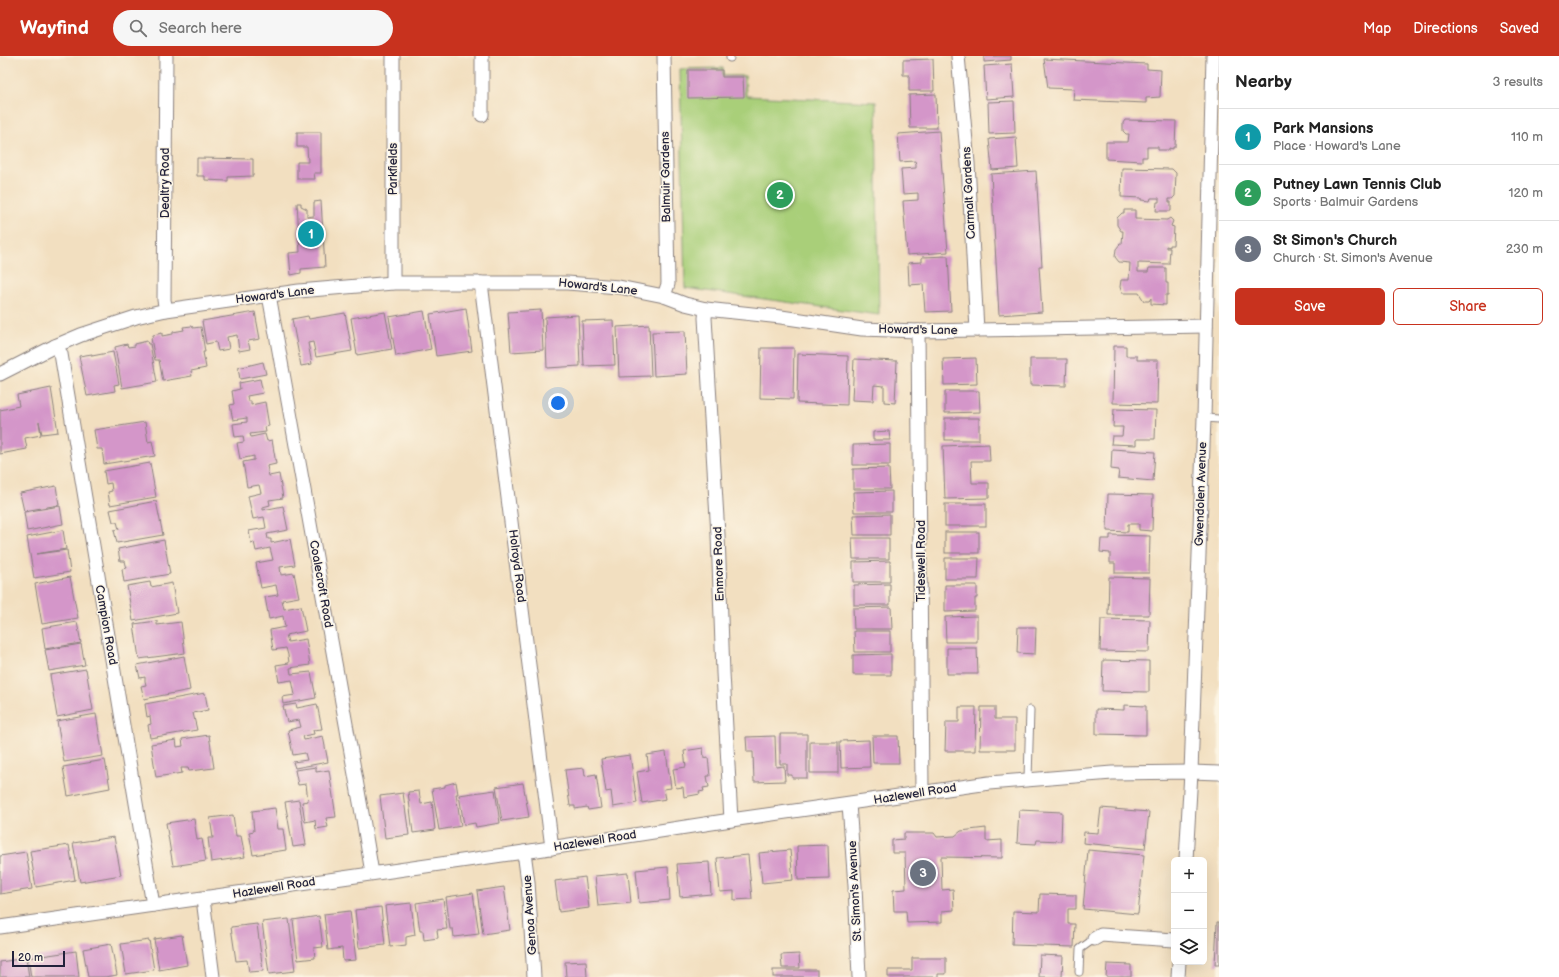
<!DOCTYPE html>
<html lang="en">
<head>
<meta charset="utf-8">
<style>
  :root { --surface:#fff; --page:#f6f6f6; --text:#222; --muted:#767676; --line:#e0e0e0; --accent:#c8321e }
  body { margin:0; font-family:"Balsamiq Sans",sans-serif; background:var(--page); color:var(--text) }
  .controls { position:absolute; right:12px; bottom:12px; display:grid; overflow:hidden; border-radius:6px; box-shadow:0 4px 16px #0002 }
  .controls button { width:36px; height:36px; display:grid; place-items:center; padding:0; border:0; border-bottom:1px solid var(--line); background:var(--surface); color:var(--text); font:20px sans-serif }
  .scale { position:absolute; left:12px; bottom:10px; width:53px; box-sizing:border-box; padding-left:4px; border:2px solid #22223b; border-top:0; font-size:11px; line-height:14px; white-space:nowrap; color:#22223b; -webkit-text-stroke:3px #fcf5e5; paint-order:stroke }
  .you { position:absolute; left:558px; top:347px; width:14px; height:14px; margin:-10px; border:3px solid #fff; border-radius:50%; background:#1a73e8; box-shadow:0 0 0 6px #1a73e833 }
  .badge { display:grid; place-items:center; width:26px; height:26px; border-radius:50%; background:var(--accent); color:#fff; font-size:13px; font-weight:700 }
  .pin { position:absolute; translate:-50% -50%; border:2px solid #fff; box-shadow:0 1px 4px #0006 }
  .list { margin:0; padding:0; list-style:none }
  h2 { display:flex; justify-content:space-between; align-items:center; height:52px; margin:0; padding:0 16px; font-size:17px }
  h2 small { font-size:13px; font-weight:400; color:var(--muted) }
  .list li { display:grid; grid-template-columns:26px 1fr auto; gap:12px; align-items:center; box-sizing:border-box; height:56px; padding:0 16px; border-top:1px solid var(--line) }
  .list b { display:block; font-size:15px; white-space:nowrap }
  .list p { margin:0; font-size:13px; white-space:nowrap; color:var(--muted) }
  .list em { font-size:13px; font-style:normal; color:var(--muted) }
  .actions { display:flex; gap:8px; padding:12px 16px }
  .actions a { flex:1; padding:9px 0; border:1px solid var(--accent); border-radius:6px; text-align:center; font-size:14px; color:var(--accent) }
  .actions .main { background:var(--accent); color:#fff }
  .icon { flex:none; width:22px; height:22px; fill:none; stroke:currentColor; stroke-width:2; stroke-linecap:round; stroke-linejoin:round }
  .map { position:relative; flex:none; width:1219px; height:921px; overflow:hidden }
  header { display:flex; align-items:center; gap:24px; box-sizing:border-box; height:56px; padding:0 20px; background:var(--accent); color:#fff }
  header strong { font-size:19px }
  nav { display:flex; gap:22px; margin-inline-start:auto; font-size:14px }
  .search { width:280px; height:36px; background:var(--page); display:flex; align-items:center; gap:10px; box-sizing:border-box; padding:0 14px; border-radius:22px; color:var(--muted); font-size:15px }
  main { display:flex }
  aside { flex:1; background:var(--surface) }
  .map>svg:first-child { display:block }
  .green { fill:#a9cf79; stroke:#66785a }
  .building { fill:#d496c9 }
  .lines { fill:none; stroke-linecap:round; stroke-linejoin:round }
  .service-casing { stroke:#8a807e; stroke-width:9 }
  .minor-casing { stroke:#8a807e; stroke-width:15 }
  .service { stroke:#fff; stroke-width:7 }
  .minor { stroke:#fff; stroke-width:13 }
  .labels { text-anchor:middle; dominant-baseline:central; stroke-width:3; stroke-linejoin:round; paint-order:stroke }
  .street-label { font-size:12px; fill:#22223b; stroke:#fcf5e5 }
</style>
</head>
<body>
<header>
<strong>Wayfind</strong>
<div class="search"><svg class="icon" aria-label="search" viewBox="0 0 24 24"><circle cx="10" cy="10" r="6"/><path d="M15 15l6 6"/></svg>Search here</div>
<nav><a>Map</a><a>Directions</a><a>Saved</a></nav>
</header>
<main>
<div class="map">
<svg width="1219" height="921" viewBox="0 0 1219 921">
  <rect width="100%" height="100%" fill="#fcf5e5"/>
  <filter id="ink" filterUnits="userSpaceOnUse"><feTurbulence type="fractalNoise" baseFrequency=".025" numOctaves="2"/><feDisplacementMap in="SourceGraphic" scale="8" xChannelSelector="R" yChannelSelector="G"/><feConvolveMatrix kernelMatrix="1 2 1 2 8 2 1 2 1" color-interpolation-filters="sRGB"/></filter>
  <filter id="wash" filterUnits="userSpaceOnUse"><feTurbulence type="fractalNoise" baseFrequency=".012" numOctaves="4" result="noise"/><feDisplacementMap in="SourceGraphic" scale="16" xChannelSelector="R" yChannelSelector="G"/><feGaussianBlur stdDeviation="0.9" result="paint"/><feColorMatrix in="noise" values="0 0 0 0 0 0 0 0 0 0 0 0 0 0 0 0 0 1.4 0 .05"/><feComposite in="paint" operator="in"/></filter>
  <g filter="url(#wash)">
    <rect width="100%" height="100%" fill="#f2dfc0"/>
    <path class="green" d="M723,12V20H745L746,40L876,46L879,259L685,232L680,13Z"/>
    <g id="blocks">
      <g class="building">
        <path d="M984,0H1011V4L984,6Z"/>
        <path d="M933,3L934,35H909V19H903V4Z"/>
        <path d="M1044,3L1147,8V13L1161,14L1160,41L1146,42V47L1073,44L1074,33L1048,32Z"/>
        <path d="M1012,8L1014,41L986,43L984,10Z"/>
        <path d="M688,14H722V21H743L744,41L688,42Z"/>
        <path d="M936,38L937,72H910L909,39Z"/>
        <path d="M1014,45L1015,77L989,78L988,46Z"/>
        <path d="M1125,64L1176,65L1175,91H1173V93L1169,92V94H1158V91H1147V101H1142V105L1106,103V86H1128L1129,78H1126L1123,75V67Z"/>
        <path d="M939,75L948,196L907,199L903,145L918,144V137L903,138L901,113L916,112V108L915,105L900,106L898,78Z"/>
        <path d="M297,76H321V117H314L315,123H297V106H308L307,91H297Z"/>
        <path d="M1016,81L1018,112L992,114L989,83Z"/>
        <path d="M197,102L253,103V120L228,121V125L205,124V120H197Z"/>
        <path d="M1122,112L1172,113L1176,117L1175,140L1172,143H1169V146H1171V155H1156L1157,146H1159V142H1151L1150,145L1141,144V142L1121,141Z"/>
        <path d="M1036,115L1042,210H1039L1042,256L999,259L991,118Z"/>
        <path d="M321,145L325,211L301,213V217L291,219L289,197L300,196L297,147H301V150L307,153V161L314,160V146Z"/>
        <path d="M1124,154H1135V163L1167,164L1170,162L1173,165L1171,170L1174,171L1173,189H1170V191L1166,190V192H1170L1169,208L1138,207V216H1148L1149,212H1166V227H1168V239H1166V249L1151,248V242L1149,245H1144L1139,237H1122L1120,231L1121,224H1129L1130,207L1119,206L1115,201L1116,193L1120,188H1122L1123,175H1121L1117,169V162L1122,157H1124Z"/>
        <path d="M948,200L951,255L925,256L923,228L909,229L908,207L922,206V201Z"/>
        <path d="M466,252L472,295L436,300L430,258Z"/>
        <path d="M541,254L543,294L511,296L508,256Z"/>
        <path d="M424,255L431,293L396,300L389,261Z"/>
        <path d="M255,256L260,283L248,285L250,293L239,295L237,279L227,281L229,293L218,295L216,286L206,288L202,265Z"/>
        <path d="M385,256L392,293L357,299L351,262Z"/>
        <path d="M345,257L352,295L316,301L313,286L308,287L312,308L301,310L292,263L308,260L309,263Z"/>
        <path d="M578,259L580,310L547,312L545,261Z"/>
        <path d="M613,264L615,309L584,310L582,265Z"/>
        <path d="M649,269L651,320L619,321L617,271Z"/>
        <path d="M192,270L193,272L201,271L205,296H203L206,312L191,315L192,320L163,325L159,304H155L151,282L153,281V279L162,277V280L173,278V276L184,274L183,271Z"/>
        <path d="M685,275L687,318L654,320L652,276Z"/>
        <path d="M147,285L148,288H150L157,326L122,332L115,291L127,288L128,291L135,290V288Z"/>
        <path d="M1114,290H1126V300H1137V304H1158L1157,348L1113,347Z"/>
        <path d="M761,292H794L793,343L760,342Z"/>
        <path d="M113,296L119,328L114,329L115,335L87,340L79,300L92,298V300Z"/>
        <path d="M798,298L848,300L847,349L797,347Z"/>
        <path d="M976,302L977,328L944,329L943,303Z"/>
        <path d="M854,303L897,305L895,347L884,346V330L874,329L873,345L852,344Z"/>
        <path d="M1030,303H1067L1066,330L1030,329Z"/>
        <path d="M263,306L266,318L240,323L238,312Z"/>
        <path d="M260,323L263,337L247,340L248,345H251V349L265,346L269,370L265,371L266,376L250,378L251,381L265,378L267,385L272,384L276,408L267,410L269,420L279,418L283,442L269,444L270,449L263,451V454L283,450L288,474L267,478L268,483H271V487L290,483L295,509L280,511L281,519L294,517L299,541L282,544L284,553L301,550L306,575L286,579L288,586L306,583L310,609L290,612L291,618L311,616L316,642L283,648L282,641L295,639L292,624L279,626L276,609L289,607L288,599L286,592L273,594L270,574L285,571L284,566L283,560L269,563L265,541L278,539L276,529L261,532L256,507L273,504L270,492L256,495L254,486L251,487L249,475L266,472L264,461L253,463L248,440L261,437L259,429L247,431L243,406L254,404V400L240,403L237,387L244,386L243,380L235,381L233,368L247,366V362L233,364L230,349L234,348L232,335L240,333L239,327Z"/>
        <path d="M51,332L58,376L42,378L39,366L41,379L25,382L27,393L0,398V354L19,350L17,339Z"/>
        <path d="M945,335H979L980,356L945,357Z"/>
        <path d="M1114,353L1156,354L1155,383H1136V389L1111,388L1112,380H1122L1123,371H1113Z"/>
        <rect x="945" y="362" width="34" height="22"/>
        <path d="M145,366L148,386L152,385L155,400L104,408L102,393H97L94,374Z"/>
        <path d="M889,375L890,384H873V376Z"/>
        <path d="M890,388V409H853V389Z"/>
        <path d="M989,388L990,405H971L972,427H989V442L945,443L943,390Z"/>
        <path d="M1112,393L1155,396L1153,425L1118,422L1119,414L1111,413Z"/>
        <path d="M150,407L156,441L110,449L108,436L112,435L111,427L106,428L104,415Z"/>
        <path d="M889,412L890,433H853V413Z"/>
        <path d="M56,430L59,449L24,455L20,437Z"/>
        <path d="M892,435V456H854L853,436Z"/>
        <path d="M1108,438L1153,439L1152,475L1139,474V468H1128V476L1107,475Z"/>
        <path d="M156,445L163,479L117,487L114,474L119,473L117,466H113L110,454Z"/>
        <rect x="945" y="448" width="41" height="22"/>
        <path d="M60,450L63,468L27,475L24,456Z"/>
        <path d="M890,458V479H854L853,459Z"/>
        <path d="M63,474L66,493L36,498L67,494L70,516L34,522L27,481Z"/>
        <rect x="945" y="476" width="34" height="21"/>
        <path d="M1110,479L1150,480L1149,517H1115V507H1110V497L1100,496L1101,483H1110Z"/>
        <path d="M852,482H889V503H853Z"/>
        <path d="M164,484L170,518L124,526L122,513L127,512L126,509L125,505H120L118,493Z"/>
        <path d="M945,502H979L978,523H945Z"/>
        <path d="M890,505V526H853V506Z"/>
        <path d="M70,521L78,562L42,568L35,528Z"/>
        <path d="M1109,521L1150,522L1149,559H1108Z"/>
        <path d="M150,526L151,531L172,527L177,557L133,565L127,530Z"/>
        <path d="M890,528V549H854V529Z"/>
        <path d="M945,529H977V542H975V555L945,556Z"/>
        <path d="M891,551L892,573H854L853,552Z"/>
        <path d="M977,560V586H946L945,561Z"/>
        <path d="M1101,563L1150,564L1149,596L1100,595Z"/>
        <path d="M157,565V569L181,566L185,597L139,603L134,568Z"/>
        <path d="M77,566L81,587L45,593L42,572Z"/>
        <path d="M1018,571H1036L1035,598L1017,597Z"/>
        <path d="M854,575H890V596H855Z"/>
        <path d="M81,588L85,609L49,615L45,594Z"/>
        <path d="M947,592H977L978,618H947Z"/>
        <path d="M891,598V619H853V599Z"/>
        <path d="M184,600L190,634L144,643L141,630L146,629L145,625V621L140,622L137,609Z"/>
        <path d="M1103,604L1149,605V636L1102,635Z"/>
        <path d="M86,613L93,654L57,661L50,619Z"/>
        <path d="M205,637L208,654L193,657L197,674L150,682L148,669L151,668L150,660L147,661L145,648Z"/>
        <path d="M296,648L297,652L317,648L322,673L313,674L314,678L303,680L304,684L323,680L328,706L295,712L293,706L307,704L305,697L293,699L288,674L301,671L299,664L287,666L283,650Z"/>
        <path d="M1124,649L1146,650V679L1096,678V653L1124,654Z"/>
        <path d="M959,651H976L975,695H945L946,666H959Z"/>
        <path d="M981,651H995V663H1015V694H980Z"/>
        <path d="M96,658L103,700L64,706L57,665Z"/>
        <path d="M780,678H807V722H792V719H787V708H780Z"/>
        <path d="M209,679L214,712L189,715L188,712H181L182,717L156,721L151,688L176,684L177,691L183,690L182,683Z"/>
        <path d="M775,680L776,711L784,710L785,725L754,726L753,696H747L746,681Z"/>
        <path d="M872,680H898L899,707H873Z"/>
        <path d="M869,684L870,711L841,712L840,685Z"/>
        <rect x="810" y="686" width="28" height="31"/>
        <path d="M703,692L704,702L708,701L710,720H707L709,731L703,732L704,735L699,736L700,738L684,741L683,731L676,732L673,713L686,711L684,695Z"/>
        <path d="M666,696L671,732L664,733L666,743L642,747L637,716L649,714L647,699Z"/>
        <path d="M630,699L637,747L613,751L611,735L606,736L601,703Z"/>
        <path d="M105,704L110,732L68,740L63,711Z"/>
        <path d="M316,711V716L329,714L336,761L326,762L328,771L316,773L315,764L305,766L302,746L308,745L306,728L298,729L295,714Z"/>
        <path d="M584,712L585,720L596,718L601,752L588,754L587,751L575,753V750H570L565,714Z"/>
        <path d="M456,726L458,738H456L461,770L439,774L432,733L445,731V729Z"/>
        <path d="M523,727L529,761L502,765L496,731Z"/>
        <path d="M495,734L500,767L476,771L475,767L464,769L459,739Z"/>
        <path d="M419,735L421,748L432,746L435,774L413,777L408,736Z"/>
        <path d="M403,737L409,779L385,782L380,740Z"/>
        <path d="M299,744L306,789L293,791L285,746Z"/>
        <path d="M275,752L278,773H283L286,794L253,799L249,776L254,775L252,755Z"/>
        <path d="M1101,752L1149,756L1145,793L1083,787L1084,776L1098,777Z"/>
        <path d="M1019,754L1062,756L1061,785L1037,784L1036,788L1017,787Z"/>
        <path d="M233,759L236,780H241L245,801L211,806L208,782H213L210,762Z"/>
        <path d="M194,763L197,784L202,783L206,805L173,810L166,767Z"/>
        <path d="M986,772V785L1002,784V802L941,801L942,834L953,833L954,854L942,855V866L907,867L906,855H894L893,834L906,833L905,797H892V784L904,783V777H934L937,781L955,780L961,775Z"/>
        <path d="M114,781L121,819L80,826L73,787Z"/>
        <path d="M69,789L75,824L36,831L30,795Z"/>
        <path d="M828,789L829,823L798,824L797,790Z"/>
        <path d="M790,794L793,824L762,827L759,797Z"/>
        <path d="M1088,794L1144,799L1138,858L1083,853Z"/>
        <path d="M26,796L32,833L0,838V800Z"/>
        <path d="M748,799L752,843L734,844V835L720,836L717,802Z"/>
        <path d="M709,806L711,838L680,841L677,808Z"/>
        <path d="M668,811L670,844L639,847L636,814Z"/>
        <path d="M628,817L631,847L598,850L595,820Z"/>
        <path d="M585,821L589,852L559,856L555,825Z"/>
        <path d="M504,831L510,874L483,878L477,835Z"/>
        <path d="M473,837L479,878L454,881L453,873H450L446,841Z"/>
        <path d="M1040,838L1076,839V853H1068V868H1075L1074,891L1012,889L1013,855L1039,856Z"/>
        <path d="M443,843L447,873L437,874L438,882L424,884L423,875H420L416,847Z"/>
        <path d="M411,847L415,879L406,881V889L390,891L385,850Z"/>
        <path d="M381,851L385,889L359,892L355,854Z"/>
        <path d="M350,855L356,904L343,905L342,892L328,894L324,858Z"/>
        <path d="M319,860L323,891L314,892L315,902L298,904L293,864Z"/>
        <path d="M289,863L295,915L269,918L262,866Z"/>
        <path d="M1217,866H1219V909H1215Z"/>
        <path d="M257,868L263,915L249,916L247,904L236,905L231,871Z"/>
        <path d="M182,879L187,909L159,914L154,883Z"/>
        <path d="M149,884L154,914L126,918L121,888Z"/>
        <path d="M111,888L117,919L105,921H88L83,893Z"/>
        <path d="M76,895L79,921H31L28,902Z"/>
        <path d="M799,898L800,912H782L781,899Z"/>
        <path d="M1040,899L1063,900L1062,921H1039Z"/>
        <path d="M26,902L29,921H0V906Z"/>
        <path d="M912,902H946V918H938V921H888V914H912Z"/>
        <path d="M586,905L587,921H566L565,906Z"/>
        <path d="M1107,908L1131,909V921H1106Z"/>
        <rect x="773" y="914" width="44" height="7"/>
      </g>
    </g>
  </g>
  <g filter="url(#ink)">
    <use href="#blocks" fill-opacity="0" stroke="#8a807e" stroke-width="1"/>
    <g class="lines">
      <defs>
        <g id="service">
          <path d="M730,0V2"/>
          <path d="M1204,362L1219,363"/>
          <path d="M1028,723L1030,654"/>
          <path d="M1079,916L1080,893L1094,883"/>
        </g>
        <g id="minor">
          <path d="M166,0L164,244L166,254"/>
          <path d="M958,0L968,107L977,274"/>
          <path d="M482,59V0"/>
          <path d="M393,227V0"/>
          <path d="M481,227L552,792"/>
          <path d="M269,239L363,763L372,817"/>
          <path d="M664,240L668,228L664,0"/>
          <path d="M706,253L705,262L718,479L723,617L731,764"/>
          <path d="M918,275L922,736"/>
          <path d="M55,290L61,298L153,849"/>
          <path d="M0,318L55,290L81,279L136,261L166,254L299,235L393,227H567L619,231L664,240L685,248L706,253L781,261L862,273L918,275L1206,270"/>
          <path d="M849,748L855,830L859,921"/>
          <path d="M524,796L528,826L534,921"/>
          <path d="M1186,804L1191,716L1204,362L1213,0"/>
          <path d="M203,843L213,921"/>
          <path d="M0,871L524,796L731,764L989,727L1112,717L1191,716L1219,717"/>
          <path d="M1094,883L1101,879L1174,884"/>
          <path d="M1178,921L1179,906"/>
        </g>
      </defs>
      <use href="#service" class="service-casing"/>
      <use href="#minor" class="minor-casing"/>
      <use href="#service" class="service"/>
      <use href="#minor" class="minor"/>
    </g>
  </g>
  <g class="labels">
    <g class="street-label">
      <text transform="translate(393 113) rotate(-90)">Parkfields</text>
      <text transform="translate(666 121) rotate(-91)">Balmuir Gardens</text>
      <text transform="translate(165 127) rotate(-90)">Dealtry Road</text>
      <text transform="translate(969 137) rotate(-93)">Carmalt Gardens</text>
      <text transform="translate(598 231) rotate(6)">Howard's Lane</text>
      <text transform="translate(275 239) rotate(-7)">Howard's Lane</text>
      <text transform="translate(918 274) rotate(1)">Howard's Lane</text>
      <text transform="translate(1201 438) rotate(-88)">Gwendolen Avenue</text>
      <text transform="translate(921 505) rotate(-90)">Tideswell Road</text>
      <text transform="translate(719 508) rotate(-92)">Enmore Road</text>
      <text transform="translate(517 510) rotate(83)">Holroyd Road</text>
      <text transform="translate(321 528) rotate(80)">Coalecroft Road</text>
      <text transform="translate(106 569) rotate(80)">Campion Road</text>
      <text transform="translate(915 738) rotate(-9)">Hazlewell Road</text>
      <text transform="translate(595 785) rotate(-9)">Hazlewell Road</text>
      <text transform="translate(274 832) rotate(-9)">Hazlewell Road</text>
      <text transform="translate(855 835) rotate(-93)">St. Simon's Avenue</text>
      <text transform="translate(530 859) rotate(-94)">Genoa Avenue</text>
    </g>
  </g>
</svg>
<div class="controls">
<button>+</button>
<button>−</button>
<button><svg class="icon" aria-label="layers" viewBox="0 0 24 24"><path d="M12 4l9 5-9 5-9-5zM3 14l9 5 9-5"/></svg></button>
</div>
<div class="scale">20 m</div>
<div class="you"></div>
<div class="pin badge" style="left:311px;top:178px;background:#0f9aa8">1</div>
<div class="pin badge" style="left:780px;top:139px;background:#2e9e5b">2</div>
<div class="pin badge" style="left:923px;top:817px;background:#6b7280">3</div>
</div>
<aside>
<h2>Nearby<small>3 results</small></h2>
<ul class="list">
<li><span class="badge" style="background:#0f9aa8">1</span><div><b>Park Mansions</b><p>Place · Howard's Lane</p></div><em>110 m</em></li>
<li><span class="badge" style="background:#2e9e5b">2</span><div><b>Putney Lawn Tennis Club</b><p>Sports · Balmuir Gardens</p></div><em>120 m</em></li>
<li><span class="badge" style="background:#6b7280">3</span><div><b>St Simon's Church</b><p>Church · St. Simon's Avenue</p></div><em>230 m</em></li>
</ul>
<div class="actions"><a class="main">Save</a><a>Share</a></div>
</aside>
</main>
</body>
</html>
